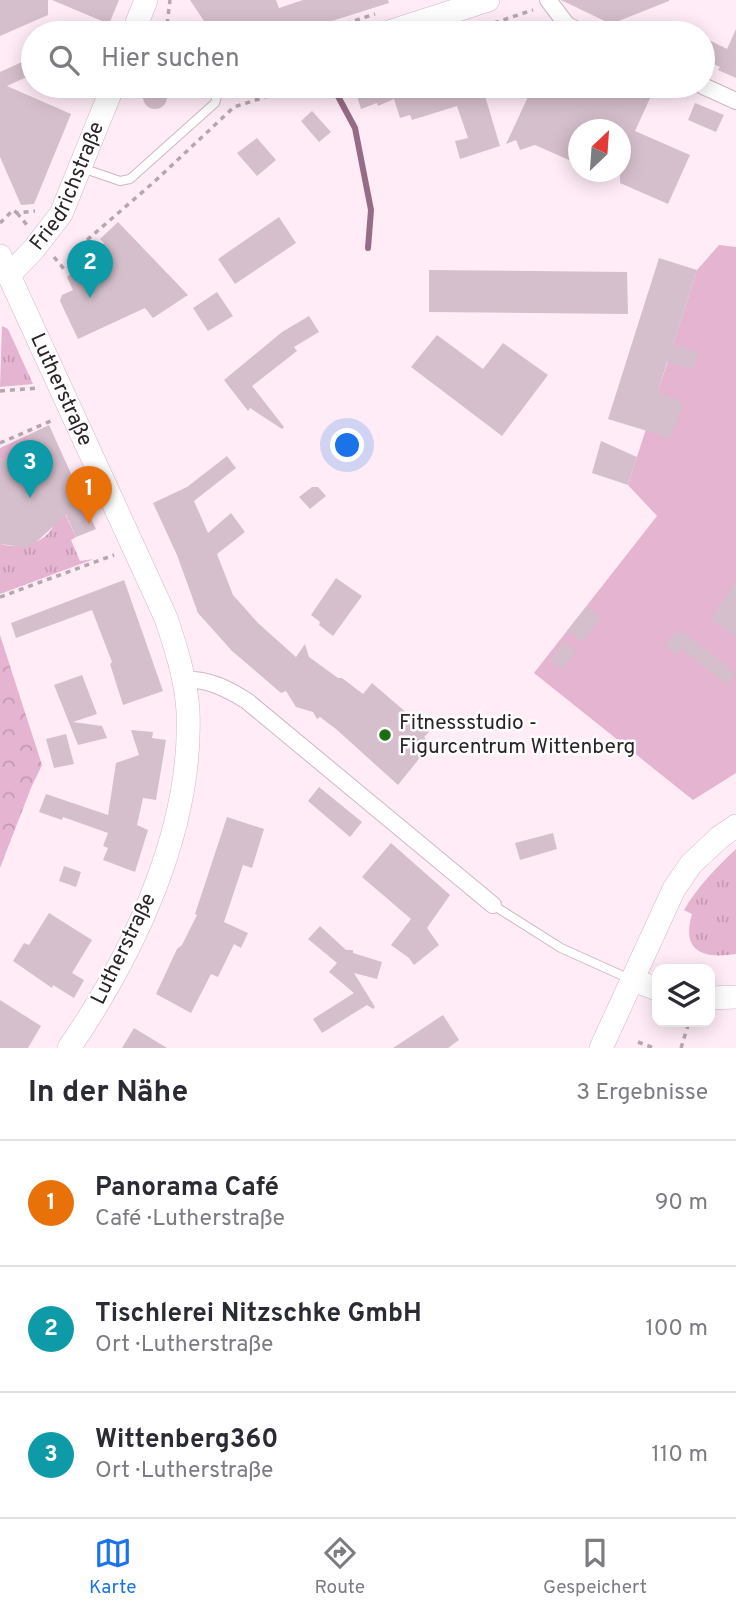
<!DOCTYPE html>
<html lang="de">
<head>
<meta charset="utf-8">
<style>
  :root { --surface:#fff; --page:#f2f2f3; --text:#2b2b33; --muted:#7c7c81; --line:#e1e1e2; --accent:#1a73e8 }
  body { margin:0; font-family:Overpass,sans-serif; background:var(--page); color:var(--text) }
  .controls { position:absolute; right:21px; bottom:21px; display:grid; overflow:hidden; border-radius:14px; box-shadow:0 4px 18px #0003 }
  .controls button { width:63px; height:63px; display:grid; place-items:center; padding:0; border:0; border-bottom:2px solid var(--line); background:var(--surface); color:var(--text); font:35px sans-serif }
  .compass { position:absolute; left:568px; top:119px; width:63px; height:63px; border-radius:50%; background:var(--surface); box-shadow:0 4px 18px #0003; rotate:25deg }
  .you { position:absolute; left:348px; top:446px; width:24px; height:24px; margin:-18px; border:5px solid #fff; border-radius:50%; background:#1a73e8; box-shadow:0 0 0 10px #1a73e833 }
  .badge { display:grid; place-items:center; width:46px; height:46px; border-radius:50%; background:var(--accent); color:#fff; font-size:23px; font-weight:700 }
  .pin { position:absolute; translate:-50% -58px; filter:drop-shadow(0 2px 4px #0008) }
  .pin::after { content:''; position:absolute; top:37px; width:24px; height:21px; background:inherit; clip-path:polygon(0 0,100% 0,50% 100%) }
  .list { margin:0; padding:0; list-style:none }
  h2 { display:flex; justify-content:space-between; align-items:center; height:91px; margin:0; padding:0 28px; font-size:30px }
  h2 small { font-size:23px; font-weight:400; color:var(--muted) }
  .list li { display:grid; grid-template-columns:46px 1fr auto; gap:21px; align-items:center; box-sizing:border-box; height:126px; padding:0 28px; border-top:2px solid var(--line) }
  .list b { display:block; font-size:26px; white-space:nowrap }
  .list p { margin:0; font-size:23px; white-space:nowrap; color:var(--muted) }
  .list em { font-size:23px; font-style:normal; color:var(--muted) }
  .icon { flex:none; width:38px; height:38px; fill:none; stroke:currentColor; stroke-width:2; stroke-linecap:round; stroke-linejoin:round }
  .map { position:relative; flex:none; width:736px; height:1048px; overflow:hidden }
  .search { position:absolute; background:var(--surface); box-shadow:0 4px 18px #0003; left:21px; right:21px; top:21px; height:77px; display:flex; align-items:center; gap:18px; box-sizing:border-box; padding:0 24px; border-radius:38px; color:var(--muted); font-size:26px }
  .sheet { height:469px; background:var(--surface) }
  nav { display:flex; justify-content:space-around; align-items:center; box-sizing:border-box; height:98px; border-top:2px solid var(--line); background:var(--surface); font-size:19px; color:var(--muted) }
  nav a { display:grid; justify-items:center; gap:4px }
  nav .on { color:var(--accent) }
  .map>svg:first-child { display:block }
  .grass { fill:url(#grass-tufts) }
  .forest { fill:url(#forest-crowns) }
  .garden { fill:#e5b4d1 }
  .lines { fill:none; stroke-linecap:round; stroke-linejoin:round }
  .stream { stroke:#966b85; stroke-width:6 }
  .building { fill:#d5bfcc }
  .lane-casing { stroke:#ceb8c5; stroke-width:10 }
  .street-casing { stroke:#ceb8c5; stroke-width:18 }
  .secondary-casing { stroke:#ceb8c5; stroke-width:24 }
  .path { stroke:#b5a6af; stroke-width:3.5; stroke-dasharray:5 5; stroke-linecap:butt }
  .lane { stroke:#fff; stroke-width:8 }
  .street { stroke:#fff; stroke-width:16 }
  .secondary { stroke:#fff; stroke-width:23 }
  .poi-dot { fill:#1c6d13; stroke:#fff; stroke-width:2.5 }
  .labels { text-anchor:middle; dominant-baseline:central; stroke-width:5; stroke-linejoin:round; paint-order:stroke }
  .street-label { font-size:21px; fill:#2b2328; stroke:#fff }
  .poi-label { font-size:21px; fill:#2b2328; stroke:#fff; text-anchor:start }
</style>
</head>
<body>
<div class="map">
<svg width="736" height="1048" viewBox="0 0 736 1048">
  <defs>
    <pattern id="grass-tufts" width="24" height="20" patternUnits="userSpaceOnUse" patternTransform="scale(1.75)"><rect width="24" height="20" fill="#e5b4d1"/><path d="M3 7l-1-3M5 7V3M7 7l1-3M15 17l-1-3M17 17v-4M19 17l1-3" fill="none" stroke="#c59ab3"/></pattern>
    <pattern id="forest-crowns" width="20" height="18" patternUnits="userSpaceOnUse" patternTransform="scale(1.75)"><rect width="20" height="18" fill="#e5b4d1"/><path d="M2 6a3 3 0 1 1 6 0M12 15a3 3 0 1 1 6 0" fill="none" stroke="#c59ab3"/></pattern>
  </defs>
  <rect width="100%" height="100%" fill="#ffecf7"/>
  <g class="grass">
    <path d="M2,326L8,329L33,384L0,387Z"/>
    <path d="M28,435L43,466C29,459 16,454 0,460V448Z"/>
    <path d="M60,504L76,537L71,540L80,561L94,559L0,594V544C19,549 44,545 54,525C57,519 58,510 60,504Z"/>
    <path d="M736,849V954C703,959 681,952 692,914L684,910C698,886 716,868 736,849Z"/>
  </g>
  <path class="forest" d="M0,635L42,765L31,788L0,868Z"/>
  <path class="garden" d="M719,245L736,247V773L693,800L534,673L657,516L628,485L697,270Z"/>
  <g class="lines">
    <path class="stream" d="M333,87L355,128L371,210L368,248"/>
  </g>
  <g class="building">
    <path d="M0,0H48V15L0,36Z"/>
    <path d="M52,0H119L109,24Z"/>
    <path d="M190,0H276L279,8L303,0H388L389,3L294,33H212Z"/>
    <path d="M561,0H669V1L611,24Z"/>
    <path d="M736,29V78L718,70L720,67L703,59V37L727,49Z"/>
    <path d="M33,57V74L7,86L71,114L34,204L21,205L0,157V72Z"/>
    <circle cx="155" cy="97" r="12"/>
    <path d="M354,86H482L500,146L460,159L455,141L468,138L457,106L412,120L410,115L400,118L394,99L378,106L377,103L361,109Z"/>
    <path d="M533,86H561L588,97L593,86H634L652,94L635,131L690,155L668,204L620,183V130H578V164L535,145L520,150L516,140L506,144Z"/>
    <path d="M695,103L724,115L716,132L688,120Z"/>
    <path d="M312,111L331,132L319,142L301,121Z"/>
    <path d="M257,138L276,160L257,176L237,153Z"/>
    <path d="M279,217L296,243L235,284L218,259Z"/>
    <path d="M118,222L188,295L153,318L145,308L78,339L60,301L62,295L73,290L67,277L104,243L100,239Z"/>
    <path d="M659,258L697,270L673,345L698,352L693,369L667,362L658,392L684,403L670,438L608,419Z"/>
    <path d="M429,270L627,272L628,314L429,312Z"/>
    <path d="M217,292L233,316L208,331L193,308Z"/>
    <path d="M309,316L319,332L294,347L297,351L252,386L284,427L282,429L250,408L248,411L224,380L282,332Z"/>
    <path d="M437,335L483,369L503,343L548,375L502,436L411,367Z"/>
    <path d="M49,425L96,529L76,537L66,515L34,544L24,547L0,544V460L6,458L38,456L28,435Z"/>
    <path d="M601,441L637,457L628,485L592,473Z"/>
    <path d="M227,456L236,468L194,501L208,533L231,513L245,532L217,554L233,595L258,623L296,657L305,644L309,657L338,678H342L363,694L372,683L429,732L424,737L431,744L398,785L336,729L320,717L317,719L313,712L296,707L286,691L281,693L232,651L198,613L177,555L153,503L187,487Z"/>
    <path d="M312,487H318L326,496L310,509L299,497Z"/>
    <path d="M336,578L362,596L333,636L319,625L320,622L311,615Z"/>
    <path d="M124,580L163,691L123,705L110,664L112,662L92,610L16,638L11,623Z"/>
    <path d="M736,581V637L710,619Z"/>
    <path d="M587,606L601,618L582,642L567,631Z"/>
    <path d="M677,631L682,635L684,632L736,674L728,685L681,649L677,655L665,645Z"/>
    <path d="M564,642L576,651L562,669L550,660Z"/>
    <path d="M82,675L97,714L73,722L102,726L107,738L78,745L54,685Z"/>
    <path d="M131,730L153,732L152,738L166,740L156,800L143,798L137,825L148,830L135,872L103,860L108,848L103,846L108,833L63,817L62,820L39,812L46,794L108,815L116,763L139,755Z"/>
    <path d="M66,734L74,764L54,768L46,739Z"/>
    <path d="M319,787L362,822L350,837L308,801Z"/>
    <path d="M227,817L264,829L252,868L243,865L224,922L248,933L241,948L234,944L218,977L211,974L191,1013L156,994L177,949L182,945L197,915L195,914Z"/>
    <path d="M553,833L557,849L520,860L515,843Z"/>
    <path d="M391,843L450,895L427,928L439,945L414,965L409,958L391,945L411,919L362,877Z"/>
    <path d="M64,866L81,872L76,887L59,881Z"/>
    <path d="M49,913L92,940L72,973L84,980L74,998L53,985L52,988L13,961L24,943L29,945Z"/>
    <path d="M320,926L346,950H353V953L382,962L377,979L354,973L375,1007L373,1009L367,1005L322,1033L313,1019L354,993L329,972L337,963L308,939Z"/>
    <path d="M0,1000L41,1026L28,1048H0Z"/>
    <path d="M443,1015L459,1040L448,1048H393Z"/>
    <path d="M134,1028L167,1048H122Z"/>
  </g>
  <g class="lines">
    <defs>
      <g id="lane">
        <path d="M82,168L120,181L130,179L215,103L220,86"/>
        <path d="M493,905L561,948L632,980"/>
      </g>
      <g id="street">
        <path d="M548,0L567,25L583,33"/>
        <path d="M703,86L736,101"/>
        <path d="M184,680C207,678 228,689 247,701L493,905"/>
      </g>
      <g id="secondary">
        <path d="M133,33L146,0"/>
        <path d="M386,33L488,0"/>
        <path id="s1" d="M0,256L166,618C176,648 186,679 188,711C193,829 134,953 69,1048"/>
        <path id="s2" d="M9,275L33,250L61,214L113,86"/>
        <path d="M633,980L657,989"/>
        <path d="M710,998L736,997"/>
        <path d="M601,1048L674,889L691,864L720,837L736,826"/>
      </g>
    </defs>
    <use href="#lane" class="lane-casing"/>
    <use href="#street" class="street-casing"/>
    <use href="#secondary" class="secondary-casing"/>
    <g class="path">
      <path d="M494,23L533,10"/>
      <path d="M167,25L172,33"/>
      <path d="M163,33L167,25L170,0"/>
      <path d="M317,33L375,14"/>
      <path d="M186,86L203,92"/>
      <path d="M17,213L27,225"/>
      <path d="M0,223L13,210L17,213L35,211"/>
      <path d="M72,253L154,182L234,107L299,86"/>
      <path d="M54,257L64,269"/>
      <path d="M0,391L39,388"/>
      <path d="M0,443L53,420"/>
      <path d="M0,597L114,555"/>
      <path d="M638,1042L654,1048"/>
      <path d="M681,1048L689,1022"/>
    </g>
    <use href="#lane" class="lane"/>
    <use href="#street" class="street"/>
    <use href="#secondary" class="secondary"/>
  </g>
  <circle class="poi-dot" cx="385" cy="735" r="7"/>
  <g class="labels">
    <g class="street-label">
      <text stroke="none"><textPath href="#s2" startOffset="108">Friedrichstraße</textPath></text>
      <text stroke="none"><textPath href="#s1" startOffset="147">Lutherstraße</textPath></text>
      <text transform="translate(124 949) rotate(-64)">Lutherstraße</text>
    </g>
    <g class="poi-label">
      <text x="399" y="723">Fitnessstudio -<tspan x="399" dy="24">Figurcentrum Wittenberg</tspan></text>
    </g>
  </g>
</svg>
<div class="controls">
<button><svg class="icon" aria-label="layers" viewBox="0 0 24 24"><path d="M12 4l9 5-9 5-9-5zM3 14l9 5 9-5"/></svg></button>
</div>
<svg class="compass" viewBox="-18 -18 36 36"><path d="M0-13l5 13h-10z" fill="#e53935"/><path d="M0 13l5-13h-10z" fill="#7c7c81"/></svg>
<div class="you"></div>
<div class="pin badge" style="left:89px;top:524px;background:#e8710a">1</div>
<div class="pin badge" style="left:90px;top:298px;background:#0f9aa8">2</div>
<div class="pin badge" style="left:30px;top:498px;background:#0f9aa8">3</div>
<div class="search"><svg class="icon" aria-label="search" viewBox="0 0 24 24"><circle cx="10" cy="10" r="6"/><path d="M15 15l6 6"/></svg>Hier suchen</div>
</div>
<section class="sheet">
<h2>In der Nähe<small>3 Ergebnisse</small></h2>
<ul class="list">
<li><span class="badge" style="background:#e8710a">1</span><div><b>Panorama Café</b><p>Café · Lutherstraße</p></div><em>90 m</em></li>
<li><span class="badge" style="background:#0f9aa8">2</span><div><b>Tischlerei Nitzschke GmbH</b><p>Ort · Lutherstraße</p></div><em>100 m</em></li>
<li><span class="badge" style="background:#0f9aa8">3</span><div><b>Wittenberg360</b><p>Ort · Lutherstraße</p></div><em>110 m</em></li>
</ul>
</section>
<nav>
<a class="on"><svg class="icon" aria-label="map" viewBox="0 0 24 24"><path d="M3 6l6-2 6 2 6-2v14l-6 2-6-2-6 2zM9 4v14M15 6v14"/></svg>Karte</a>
<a><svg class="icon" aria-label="directions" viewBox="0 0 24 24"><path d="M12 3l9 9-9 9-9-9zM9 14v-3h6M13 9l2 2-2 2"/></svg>Route</a>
<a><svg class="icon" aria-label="saved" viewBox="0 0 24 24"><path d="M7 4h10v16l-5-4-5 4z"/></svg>Gespeichert</a>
</nav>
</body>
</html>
